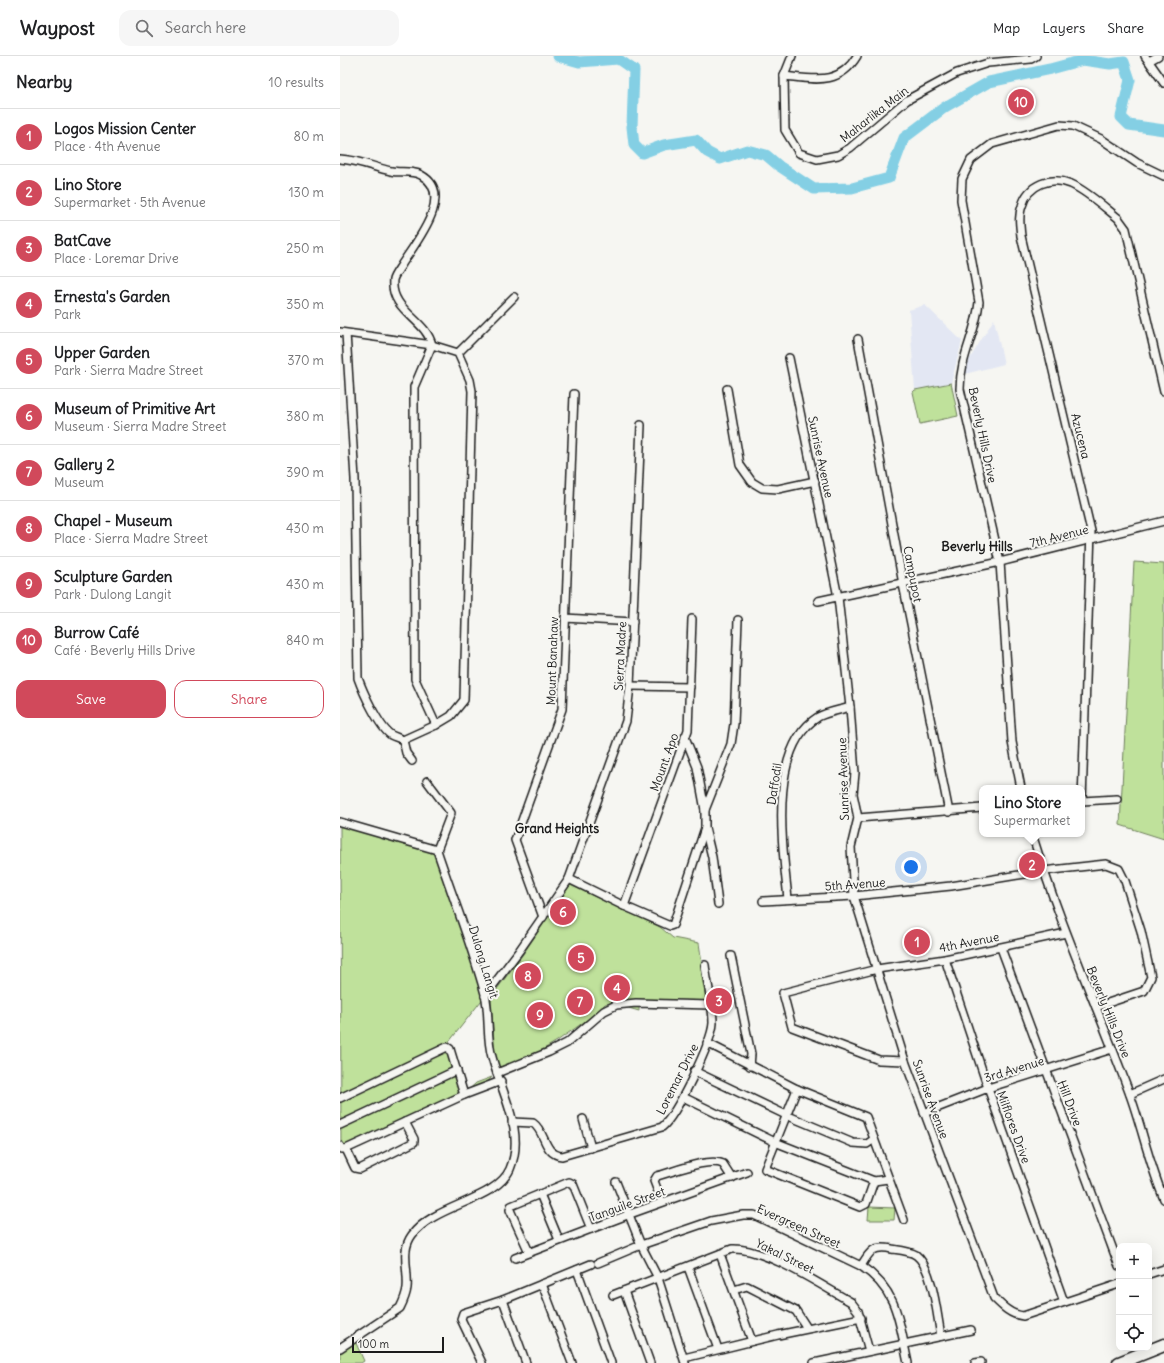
<!DOCTYPE html>
<html lang="en">
<head>
<meta charset="utf-8">
<style>
  :root { --surface:#fff; --page:#f6f6f6; --text:#202124; --muted:#757577; --line:#e0e0e0; --accent:#d1495b }
  body { margin:0; font-family:Delius,sans-serif; background:var(--page); color:var(--text) }
  .controls { position:absolute; right:12px; bottom:12px; display:grid; overflow:hidden; border-radius:8px; box-shadow:0 4px 16px #0002 }
  .controls button { width:36px; height:36px; display:grid; place-items:center; padding:0; border:0; border-bottom:1px solid var(--line); background:var(--surface); color:var(--text); font:20px sans-serif }
  .scale { position:absolute; left:12px; bottom:10px; width:92px; box-sizing:border-box; padding-left:4px; border:2px solid #1c1c1c; border-top:0; font-size:11px; line-height:14px; white-space:nowrap; color:#1c1c1c; -webkit-text-stroke:3px #f6f6f2; paint-order:stroke }
  .you { position:absolute; left:571px; top:811px; width:14px; height:14px; margin:-10px; border:3px solid #fff; border-radius:50%; background:#1a73e8; box-shadow:0 0 0 6px #1a73e833 }
  .badge { display:grid; place-items:center; width:26px; height:26px; border-radius:50%; background:var(--accent); color:#fff; font-size:13px; font-weight:700 }
  .pin { position:absolute; translate:-50% -50%; border:2px solid #fff; box-shadow:0 1px 4px #0006 }
  .popup { position:absolute; left:639px; top:729px; width:106px; height:52px; box-sizing:border-box; display:grid; place-content:center; border-radius:8px; background:var(--surface); filter:drop-shadow(0 1px 3px #0005); font-size:13px; white-space:nowrap; color:var(--muted) }
  .popup b { font-size:15px; color:var(--text) }
  .popup::after { content:''; position:absolute; left:50%; top:100%; margin-left:-8px; border:8px solid transparent; border-top-color:var(--surface) }
  .list { margin:0; padding:0; list-style:none }
  h2 { display:flex; justify-content:space-between; align-items:center; height:52px; margin:0; padding:0 16px; font-size:17px }
  h2 small { font-size:13px; font-weight:400; color:var(--muted) }
  .list li { display:grid; grid-template-columns:26px 1fr auto; gap:12px; align-items:center; box-sizing:border-box; height:56px; padding:0 16px; border-top:1px solid var(--line) }
  .list b { display:block; font-size:15px; white-space:nowrap }
  .list p { margin:0; font-size:13px; white-space:nowrap; color:var(--muted) }
  .list em { font-size:13px; font-style:normal; color:var(--muted) }
  .actions { display:flex; gap:8px; padding:12px 16px }
  .actions a { flex:1; padding:9px 0; border:1px solid var(--accent); border-radius:12px; text-align:center; font-size:14px; color:var(--accent) }
  .actions .main { background:var(--accent); color:#fff }
  .icon { flex:none; width:22px; height:22px; fill:none; stroke:currentColor; stroke-width:2; stroke-linecap:round; stroke-linejoin:round }
  .map { position:relative; flex:none; width:824px; height:1307px; overflow:hidden }
  header { display:flex; align-items:center; gap:24px; box-sizing:border-box; height:56px; padding:0 20px; background:var(--surface); border-bottom:1px solid var(--line) }
  header strong { font-size:19px }
  nav { display:flex; gap:22px; margin-inline-start:auto; font-size:14px }
  .search { width:280px; height:36px; background:var(--page); display:flex; align-items:center; gap:10px; box-sizing:border-box; padding:0 14px; border-radius:12px; color:var(--muted); font-size:15px }
  main { display:flex }
  aside { flex:1; background:var(--surface) }
  .map>svg:first-child { display:block }
  .built { fill:#e3e7f3 }
  .green { fill:#bfe19b; stroke:#6e7e5c }
  .lines { fill:none; stroke-linecap:round; stroke-linejoin:round }
  .river { stroke:#84cfe4; stroke-width:11 }
  .minor-casing { stroke:#1c1c1c; stroke-width:10 }
  .primary-casing { stroke:#1c1c1c; stroke-width:15 }
  .minor { stroke:#f6f6f2; stroke-width:7 }
  .primary { stroke:#f6f6f2; stroke-width:12 }
  .labels { text-anchor:middle; dominant-baseline:central; stroke-width:4; stroke-linejoin:round; paint-order:stroke }
  .street-label { font-size:12px; fill:#1c1c1c; stroke:#f6f6f2 }
  .neighbourhood-label { font-size:13px; font-weight:bold; fill:#1c1c1c; stroke:#f6f6f2 }
</style>
</head>
<body>
<header>
<strong>Waypost</strong>
<div class="search"><svg class="icon" aria-label="search" viewBox="0 0 24 24"><circle cx="10" cy="10" r="6"/><path d="M15 15l6 6"/></svg>Search here</div>
<nav><a>Map</a><a>Layers</a><a>Share</a></nav>
</header>
<main>
<aside>
<h2>Nearby<small>10 results</small></h2>
<ul class="list">
<li><span class="badge">1</span><div><b>Logos Mission Center</b><p>Place · 4th Avenue</p></div><em>80 m</em></li>
<li><span class="badge">2</span><div><b>Lino Store</b><p>Supermarket · 5th Avenue</p></div><em>130 m</em></li>
<li><span class="badge">3</span><div><b>BatCave</b><p>Place · Loremar Drive</p></div><em>250 m</em></li>
<li><span class="badge">4</span><div><b>Ernesta's Garden</b><p>Park</p></div><em>350 m</em></li>
<li><span class="badge">5</span><div><b>Upper Garden</b><p>Park · Sierra Madre Street</p></div><em>370 m</em></li>
<li><span class="badge">6</span><div><b>Museum of Primitive Art</b><p>Museum · Sierra Madre Street</p></div><em>380 m</em></li>
<li><span class="badge">7</span><div><b>Gallery 2</b><p>Museum</p></div><em>390 m</em></li>
<li><span class="badge">8</span><div><b>Chapel - Museum</b><p>Place · Sierra Madre Street</p></div><em>430 m</em></li>
<li><span class="badge">9</span><div><b>Sculpture Garden</b><p>Park · Dulong Langit</p></div><em>430 m</em></li>
<li><span class="badge">10</span><div><b>Burrow Café</b><p>Café · Beverly Hills Drive</p></div><em>840 m</em></li>
</ul>
<div class="actions"><a class="main">Save</a><a>Share</a></div>
</aside>
<div class="map">
<svg width="824" height="1307" viewBox="0 0 824 1307">
  <rect width="100%" height="100%" fill="#f6f6f2"/>
  <filter id="ink" filterUnits="userSpaceOnUse"><feTurbulence type="fractalNoise" baseFrequency=".025" numOctaves="2"/><feDisplacementMap in="SourceGraphic" scale="8" xChannelSelector="R" yChannelSelector="G"/><feConvolveMatrix kernelMatrix="1 2 1 2 8 2 1 2 1" color-interpolation-filters="sRGB"/></filter>
  <g filter="url(#ink)">
    <g class="built">
      <path d="M585,249L622,285L611,327L575,334L569,254Z"/>
      <path d="M654,263L664,308L625,318L629,304Z"/>
    </g>
    <g class="green">
      <path d="M611,327L618,360L580,368L573,336L575,334Z"/>
      <path d="M794,506L824,508V783L780,769Z"/>
      <path d="M0,766L97,794L145,940L105,991L117,1014L124,1038L136,1027L152,1021L142,1032L1,1092Z"/>
      <path d="M230,829L320,871L333,882L359,887L368,949L299,943V955L271,947L265,948L254,959L217,985L199,996L159,1012L155,1001L151,943L154,937L183,898Z"/>
      <path d="M529,1151L555,1152L554,1164H528Z"/>
      <path d="M15,1285L24,1305L21,1307H0V1295Z"/>
    </g>
    <g class="lines">
      <path class="river" d="M218,0L239,6L278,3L294,14L292,71L294,89L302,97L324,89L356,84L367,96L380,103L407,94L426,99L439,110L474,133L512,132L549,122L564,82L605,51L649,26L710,13L743,4L770,8L784,6L790,24L781,61L789,69L824,74"/>
      <defs>
        <g id="minor">
          <path d="M452,0L444,20L445,74L459,97L477,103L498,99L510,92L567,44L617,17L648,7L691,3L696,0"/>
          <path d="M805,0L824,27"/>
          <path d="M809,5L818,0"/>
          <path d="M444,20C474,23 499,30 517,0"/>
          <path d="M0,103C18,104 33,111 51,115C60,117 71,114 81,119C116,138 76,186 62,208C60,212 54,219 53,224C50,255 86,263 92,289L74,331V341L75,623L96,669"/>
          <path d="M0,276L92,289L118,297L130,324L132,335L124,644L111,660L96,669L63,684C59,682 55,681 51,679C39,671 23,636 18,622L15,423L6,277"/>
          <path d="M518,283L563,528L609,756"/>
          <path d="M118,297L174,241"/>
          <path d="M449,302L498,541L510,651L515,717L513,738L518,762L511,791L514,840L565,1005L654,1242C662,1250 671,1259 683,1260L779,1228"/>
          <path d="M387,333L400,409L412,426L422,432L438,433L475,425"/>
          <path d="M478,545L660,506L824,465"/>
          <path d="M225,562L293,566"/>
          <path d="M290,630L350,631"/>
          <path d="M63,684L66,697L72,705"/>
          <path d="M87,725L111,757L97,794"/>
          <path d="M681,732L672,686L660,506L620,333C620,300 636,278 639,246L621,144L622,123L631,104L652,88L719,69L733,70L761,83L797,107L824,120"/>
          <path d="M742,745L751,475L681,180C680,170 678,160 682,150C688,128 711,120 731,128C748,136 763,150 778,162L786,173L824,336"/>
          <path d="M742,745L777,743"/>
          <path d="M365,754L391,688L394,668L398,564"/>
          <path d="M518,762L642,752"/>
          <path d="M0,766L97,794"/>
          <path d="M365,772L372,801L378,848"/>
          <path d="M692,778C719,866 757,950 789,1036C802,1071 809,1108 824,1143"/>
          <path d="M229,823L284,850L330,870L333,869L365,772V754L357,711L345,681"/>
          <path d="M448,843C443,792 427,693 478,661C487,656 501,654 510,651"/>
          <path d="M423,845L514,840L611,830L703,815L766,808L779,813L785,825L801,875L811,921L804,935L756,951"/>
          <path d="M284,850L348,674L352,563"/>
          <path d="M203,861L175,784L222,653L234,338"/>
          <path d="M661,892L779,1210"/>
          <path d="M391,900L411,998L410,1010"/>
          <path d="M605,903L648,1032L724,1246"/>
          <path d="M145,940L179,895L229,823L286,665L290,630L301,369"/>
          <path d="M367,987L457,1033L526,1061L564,1164"/>
          <path d="M565,1005L539,1004L452,971L443,937L537,913L605,903L726,877"/>
          <path d="M354,1015L446,1059L513,1087L527,1088L534,1083"/>
          <path d="M157,1017L209,996L227,987L264,955L276,949L296,947L370,949"/>
          <path d="M457,1033L425,1113L520,1151L526,1148L534,1125"/>
          <path d="M790,1038L824,1023"/>
          <path d="M343,1041L435,1086L534,1125L548,1123"/>
          <path d="M0,1042L107,991L110,993L124,1039"/>
          <path d="M584,1057L648,1032L772,993"/>
          <path d="M243,1063L251,1092"/>
          <path d="M172,1066L193,1067C206,1076 203,1098 222,1100L322,1071C336,1060 372,986 373,967C373,948 367,927 365,909"/>
          <path d="M0,1069L117,1014"/>
          <path d="M0,1090L2,1093H6L124,1039L161,1025"/>
          <path d="M6,1093L15,1112L20,1113L74,1086V1083L65,1066"/>
          <path d="M276,1126L301,1189L318,1222L345,1307"/>
          <path d="M200,1138L219,1184"/>
          <path d="M322,1146L314,1125L317,1120C333,1116 369,1101 383,1108L392,1122"/>
          <path d="M189,1196L170,1154L171,1150L229,1126L233,1128L251,1173"/>
          <path d="M380,1198L412,1285"/>
          <path d="M175,1202L290,1158L407,1116"/>
          <path d="M258,1207L301,1189L371,1165L403,1159H414L521,1210C559,1235 559,1267 568,1307"/>
          <path d="M521,1210C530,1195 533,1189 552,1193C559,1194 570,1195 576,1199C593,1212 597,1259 601,1280"/>
          <path d="M348,1211L378,1293"/>
          <path d="M237,1214L271,1307"/>
          <path d="M809,1218L824,1213"/>
          <path d="M202,1228L232,1307"/>
          <path d="M394,1234L407,1230L456,1255L467,1272"/>
          <path d="M284,1235L310,1307"/>
          <path d="M273,1239L392,1193C424,1191 482,1230 511,1246L518,1255L529,1295"/>
          <path d="M163,1244L186,1307"/>
          <path d="M0,1292L60,1252C63,1246 66,1240 67,1232C69,1214 60,1195 72,1179C95,1148 156,1145 170,1113C186,1076 161,1036 152,1001C146,981 150,959 145,938C132,890 113,842 97,794"/>
          <path d="M344,1302L438,1279L521,1262"/>
          <path d="M142,1307L121,1263L123,1257L163,1244L251,1208"/>
          <path d="M474,1307L631,1274"/>
          <path d="M635,1307L641,1306"/>
        </g>
        <path id="primary" d="M779,1307L824,1289"/>
      </defs>
      <use href="#minor" class="minor-casing"/>
      <use href="#primary" class="primary-casing"/>
      <use href="#minor" class="minor"/>
      <use href="#primary" class="primary"/>
    </g>
  </g>
  <g class="labels">
    <g class="street-label">
      <text transform="translate(534 58) rotate(-38)">Maharlika Main</text>
      <text transform="translate(643 379) rotate(78)">Beverly Hills Drive</text>
      <text transform="translate(741 380) rotate(76)">Azucena</text>
      <text transform="translate(481 401) rotate(78)">Sunrise Avenue</text>
      <text transform="translate(719 480) rotate(-14)">7th Avenue</text>
      <text transform="translate(573 518) rotate(79)">Campupot</text>
      <text transform="translate(280 600) rotate(-87)">Sierra Madre</text>
      <text transform="translate(212 605) rotate(-88)">Mount Banahaw</text>
      <text transform="translate(324 706) rotate(-70)">Mount. Apo</text>
      <text transform="translate(503 723) rotate(-92)">Sunrise Avenue</text>
      <text transform="translate(434 728) rotate(-81)">Daffodil</text>
      <text transform="translate(515 828) rotate(-4)">5th Avenue</text>
      <text transform="translate(629 886) rotate(-11)">4th Avenue</text>
      <text transform="translate(144 906) rotate(73)">Dulong Langit</text>
      <text transform="translate(769 956) rotate(68)">Beverly Hills Drive</text>
      <text transform="translate(674 1013) rotate(-17)">3rd Avenue</text>
      <text transform="translate(337 1023) rotate(-63)">Loremar Drive</text>
      <text transform="translate(591 1043) rotate(70)">Sunrise Avenue</text>
      <text transform="translate(730 1047) rotate(69)">Hill Drive</text>
      <text transform="translate(674 1071) rotate(70)">Milflores Drive</text>
      <text transform="translate(287 1148) rotate(-20)">Tanguile Street</text>
      <text transform="translate(459 1170) rotate(24)">Evergreen Street</text>
      <text transform="translate(445 1200) rotate(26)">Yakal Street</text>
    </g>
    <g class="neighbourhood-label">
      <text x="637" y="490">Beverly Hills</text>
      <text x="217" y="772">Grand Heights</text>
    </g>
  </g>
</svg>
<div class="controls">
<button>+</button>
<button>−</button>
<button><svg class="icon" aria-label="locate" viewBox="0 0 24 24"><circle cx="12" cy="12" r="6"/><path d="M12 2v4M12 18v4M2 12h4M18 12h4"/></svg></button>
</div>
<div class="scale">100 m</div>
<div class="you"></div>
<div class="pin badge" style="left:577px;top:886px">1</div>
<div class="pin badge" style="left:692px;top:809px">2</div>
<div class="popup"><b>Lino Store</b>Supermarket</div>
<div class="pin badge" style="left:379px;top:945px">3</div>
<div class="pin badge" style="left:277px;top:932px">4</div>
<div class="pin badge" style="left:241px;top:902px">5</div>
<div class="pin badge" style="left:223px;top:856px">6</div>
<div class="pin badge" style="left:240px;top:946px">7</div>
<div class="pin badge" style="left:188px;top:920px">8</div>
<div class="pin badge" style="left:200px;top:959px">9</div>
<div class="pin badge" style="left:681px;top:46px">10</div>
</div>
</main>
</body>
</html>
